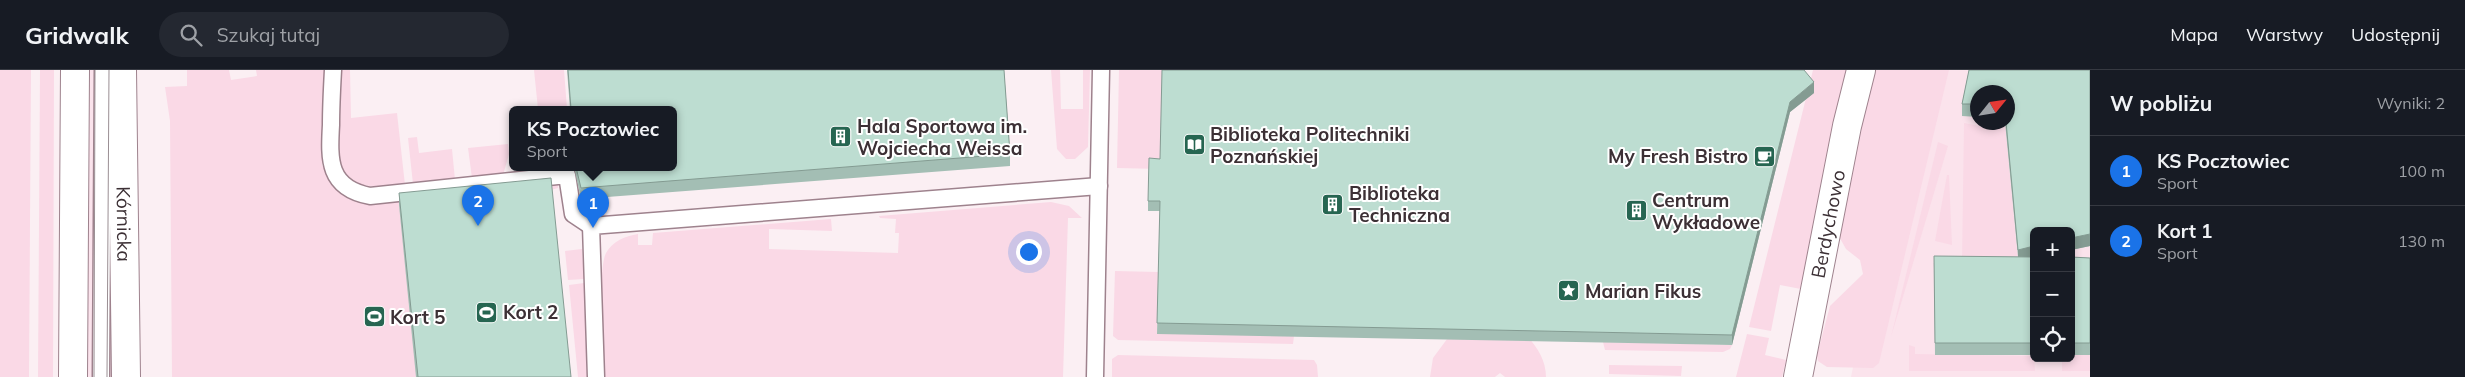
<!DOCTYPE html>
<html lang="pl">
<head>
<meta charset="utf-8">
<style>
  :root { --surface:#171b24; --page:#242831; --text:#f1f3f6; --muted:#9ea1a6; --line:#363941; --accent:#1a73e8 }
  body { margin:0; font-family:Mulish,sans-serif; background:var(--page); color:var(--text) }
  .controls { position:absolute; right:15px; bottom:15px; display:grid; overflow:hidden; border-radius:8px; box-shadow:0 2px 8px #0003 }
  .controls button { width:45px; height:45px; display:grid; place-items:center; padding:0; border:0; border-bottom:1px solid var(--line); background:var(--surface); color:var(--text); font:25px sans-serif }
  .compass { position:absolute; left:1970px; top:15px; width:45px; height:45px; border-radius:50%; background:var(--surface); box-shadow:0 2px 8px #0003; rotate:60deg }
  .you { position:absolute; left:1028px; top:181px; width:18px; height:18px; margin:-12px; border:4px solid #fff; border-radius:50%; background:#1a73e8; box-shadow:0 0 0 8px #1a73e833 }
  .badge { display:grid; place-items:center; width:32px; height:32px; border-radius:50%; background:var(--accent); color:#fff; font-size:16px; font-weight:700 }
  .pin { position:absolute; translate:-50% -41px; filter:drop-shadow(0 1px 2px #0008) }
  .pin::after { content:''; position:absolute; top:26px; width:18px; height:15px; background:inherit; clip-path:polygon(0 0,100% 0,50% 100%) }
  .popup { position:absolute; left:509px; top:36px; width:168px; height:65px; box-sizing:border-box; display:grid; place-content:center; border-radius:8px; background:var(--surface); filter:drop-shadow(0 1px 4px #0005); font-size:16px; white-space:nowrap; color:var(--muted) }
  .popup b { font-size:19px; color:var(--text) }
  .popup::after { content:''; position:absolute; left:50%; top:100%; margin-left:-10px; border:10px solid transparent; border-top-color:var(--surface) }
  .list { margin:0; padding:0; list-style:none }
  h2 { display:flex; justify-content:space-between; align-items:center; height:65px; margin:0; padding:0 20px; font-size:21px }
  h2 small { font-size:16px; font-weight:400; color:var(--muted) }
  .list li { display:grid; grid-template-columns:32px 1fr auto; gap:15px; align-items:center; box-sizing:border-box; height:70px; padding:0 20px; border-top:1px solid var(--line) }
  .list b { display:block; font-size:19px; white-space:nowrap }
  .list p { margin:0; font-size:16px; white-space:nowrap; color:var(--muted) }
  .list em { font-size:16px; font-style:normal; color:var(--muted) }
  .icon { flex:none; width:28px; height:28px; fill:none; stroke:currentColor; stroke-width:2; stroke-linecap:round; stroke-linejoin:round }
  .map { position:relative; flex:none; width:2090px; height:307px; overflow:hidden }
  header { display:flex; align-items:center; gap:30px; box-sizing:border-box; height:70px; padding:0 25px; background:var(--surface); border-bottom:1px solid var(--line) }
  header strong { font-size:24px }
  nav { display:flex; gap:28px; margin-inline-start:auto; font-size:18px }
  .search { width:350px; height:45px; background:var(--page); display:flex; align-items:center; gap:12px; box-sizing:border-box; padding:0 18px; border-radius:28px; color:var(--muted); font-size:19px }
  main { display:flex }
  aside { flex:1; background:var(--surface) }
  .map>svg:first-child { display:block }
  .built { fill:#fbe3ec; fill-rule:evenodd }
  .green { fill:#fad9e6 }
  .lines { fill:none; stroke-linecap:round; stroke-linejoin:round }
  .lane-casing { stroke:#9e828d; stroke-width:19 }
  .street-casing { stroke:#9e828d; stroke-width:30 }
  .secondary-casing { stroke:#9e828d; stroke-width:30 }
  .lane { stroke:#fff; stroke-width:16 }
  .street { stroke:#fff; stroke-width:28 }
  .secondary { stroke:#fff; stroke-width:28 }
  .tram { stroke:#9a8e93; stroke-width:1 }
  .wall { fill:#a3beb4 }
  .shaded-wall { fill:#849b92 }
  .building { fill:#bdddd1; stroke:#849b92 }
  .labels { text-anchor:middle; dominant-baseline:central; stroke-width:4; stroke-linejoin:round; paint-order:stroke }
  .poi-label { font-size:19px; font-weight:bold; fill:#3c3035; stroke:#fff; text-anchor:start }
  .street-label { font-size:19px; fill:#3c3035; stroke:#fff }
</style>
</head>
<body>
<header>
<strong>Gridwalk</strong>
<div class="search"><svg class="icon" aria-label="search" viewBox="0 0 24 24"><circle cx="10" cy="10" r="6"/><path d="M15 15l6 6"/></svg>Szukaj tutaj</div>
<nav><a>Mapa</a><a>Warstwy</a><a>Udostępnij</a></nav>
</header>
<main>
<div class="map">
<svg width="2090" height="307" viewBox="0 0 2090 307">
  <rect width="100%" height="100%" fill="#fbeff3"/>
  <g class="built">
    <path d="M85,0H115L116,307H86Z"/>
    <path d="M1919,0H2090V307H1851L1878,174ZM1978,22H2008V52H1978ZM2034,161H2071V288H2034Z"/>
  </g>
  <g class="green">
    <path d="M0,0H31L29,307H0Z"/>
    <path d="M40,0H54L53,307H38Z"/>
    <path d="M187,0H229L231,10L257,6L256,0H325L322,95L339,121L558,114V118L551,120L416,307H172L170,51L165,17L187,16Z"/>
    <path d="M341,0H350L351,48L397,43L405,115C378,118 340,121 337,85C336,76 338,67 338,58C339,39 340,19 341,0Z"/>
    <path d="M534,0H564L567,39H538Z"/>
    <path d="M1051,0H1060L1061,39H1083V0H1090L1088,77L1075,89H1066L1057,79Z"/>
    <path d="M1119,0H1163L1160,99L1117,98Z"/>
    <path d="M1813,0H1848L1801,219L1780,215L1771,261L1749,257Z"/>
    <path d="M1874,0H1949L1879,293L1873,298L1827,297L1818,291L1817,285L1830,236L1863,204L1860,190L1846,179L1837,163Z"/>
    <path d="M1964,53L1984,57L1983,53H2005L2019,200L1934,198L1933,193H1962Z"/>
    <path d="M417,67L419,83L452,79L455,110L413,114L408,68Z"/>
    <path d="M1938,72L1948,76L1891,267Z"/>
    <path d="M508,74L509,84L503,105L472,108L468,78Z"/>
    <path d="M1947,105H1949L1952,175L1935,171Z"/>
    <path d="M1051,132L1069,136L1082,148H1068L1063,307H605C604,282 597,201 606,183C613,171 625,166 638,164V175H652L653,163L831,149L832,161L769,159V179L898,183L899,163H895L896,149L880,148L879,146Z"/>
    <path d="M582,179L584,209L568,210L565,181Z"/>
    <path d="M1115,201L1158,202L1157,263L1294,266L1293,274L1118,270L1113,266Z"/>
    <path d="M584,213L587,307H578L569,215Z"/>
    <path d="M1747,264L1769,268L1765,285L1786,290L1782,307H1736Z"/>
    <path d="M1450,265L1527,266C1538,278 1546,291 1546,307H1505L1500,303L1495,307H1430L1433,288Z"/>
    <path d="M1603,272L1732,275L1730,279L1723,282L1605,280Z"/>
    <path d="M1909,275L1915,277V284L2034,286L2035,301H1909Z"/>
    <path d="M1118,285L1314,290L1317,295L1318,307H1112V289Z"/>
    <path d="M2071,285H2090V301H2062V288H2071Z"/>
    <path d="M1609,295L1682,296L1681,306L1609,304Z"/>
  </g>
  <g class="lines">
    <defs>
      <g id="lane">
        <path d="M333,0C332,18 331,36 331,55C329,90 328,118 370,126L567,105L573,144L591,156"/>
        <path d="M101,307L103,0"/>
        <path d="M596,307L591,156L1099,116"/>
        <path d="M1095,307L1101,0"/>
      </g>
      <g id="street">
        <path id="s1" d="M122,0L126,307"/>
        <path id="s2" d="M1798,307L1847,56L1861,0"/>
      </g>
      <path id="secondary" d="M73,307L75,0"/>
    </defs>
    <use href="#lane" class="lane-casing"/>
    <use href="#street" class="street-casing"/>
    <use href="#secondary" class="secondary-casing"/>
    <use href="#lane" class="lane"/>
    <use href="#street" class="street"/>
    <use href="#secondary" class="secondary"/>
    <g class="tram">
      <path d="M94,307L95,0"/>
      <path d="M107,307L109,0"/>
    </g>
  </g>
  <g class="wall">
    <path d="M567,0H1004L1010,84V96L581,129L574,97H673V39H570Z"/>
    <path d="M1969,0H2090V176L2071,180V161H2034V285H1935L1934,186L2018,187L2005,52H2008V22H1978V47L1962,46V34Z"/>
    <path d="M1814,23L1790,42L1732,275L1157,264L1160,141H1148V131L1160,89Z"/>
    <path d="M399,123L571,307H416L399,135Z"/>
    <path d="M2071,187L2090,188V285H2071Z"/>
  </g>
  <g class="shaded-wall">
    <path d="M1814,12V23L1790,42L1732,275V265L1790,32Z"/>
    <path d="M2090,164V176L2071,180V168Z"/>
    <path d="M2034,176V189L2018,192V180Z"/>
  </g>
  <g class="building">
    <path d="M568,0H1004L1010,84L581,118L576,97H673V39H571Z"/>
    <path d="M1162,0H1804L1814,12L1790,32L1732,265L1157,253L1160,131H1148L1149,88L1160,89Z"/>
    <path d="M1969,0H2090V164L2071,168V161H2034V176L2018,180L2006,52H2008V22H1978V34H1962Z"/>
    <path d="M551,108L571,307H418L399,123Z"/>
    <path d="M1934,186L2034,187V273H1935Z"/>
    <path d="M2071,187L2090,188V273H2071Z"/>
  </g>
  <defs>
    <symbol id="building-square" viewBox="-11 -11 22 22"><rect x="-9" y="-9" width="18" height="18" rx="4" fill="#266551" stroke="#fff"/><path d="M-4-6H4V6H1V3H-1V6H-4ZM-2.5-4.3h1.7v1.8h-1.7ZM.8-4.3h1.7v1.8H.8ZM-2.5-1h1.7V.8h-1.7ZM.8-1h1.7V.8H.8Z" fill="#fff"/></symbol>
    <symbol id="library-square" viewBox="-11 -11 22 22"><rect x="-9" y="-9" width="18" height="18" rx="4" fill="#266551" stroke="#fff"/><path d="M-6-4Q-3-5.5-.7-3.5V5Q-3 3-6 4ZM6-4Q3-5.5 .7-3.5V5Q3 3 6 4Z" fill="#fff"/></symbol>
    <symbol id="cafe-square" viewBox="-11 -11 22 22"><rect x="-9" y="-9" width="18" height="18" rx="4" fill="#266551" stroke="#fff"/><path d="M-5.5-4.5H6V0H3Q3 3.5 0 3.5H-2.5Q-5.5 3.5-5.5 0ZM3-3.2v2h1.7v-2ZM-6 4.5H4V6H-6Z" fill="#fff"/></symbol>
    <symbol id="sight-square" viewBox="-11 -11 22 22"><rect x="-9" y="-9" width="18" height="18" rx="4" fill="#266551" stroke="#fff"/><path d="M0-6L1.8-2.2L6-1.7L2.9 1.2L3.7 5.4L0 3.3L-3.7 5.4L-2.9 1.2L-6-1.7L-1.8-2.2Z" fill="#fff"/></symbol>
    <symbol id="stadium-square" viewBox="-11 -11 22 22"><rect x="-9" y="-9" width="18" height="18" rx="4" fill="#266551" stroke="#fff"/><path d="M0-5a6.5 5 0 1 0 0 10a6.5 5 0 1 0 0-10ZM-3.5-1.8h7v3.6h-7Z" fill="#fff"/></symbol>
  </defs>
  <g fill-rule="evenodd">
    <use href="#building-square" x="828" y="54" width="25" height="25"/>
    <use href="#library-square" x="1182" y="62" width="25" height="25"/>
    <use href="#cafe-square" x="1752" y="74" width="25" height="25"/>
    <use href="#building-square" x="1320" y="122" width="25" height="25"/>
    <use href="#building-square" x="1624" y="128" width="25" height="25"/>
    <use href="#sight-square" x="1556" y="208" width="25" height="25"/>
    <use href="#stadium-square" x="474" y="230" width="25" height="25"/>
    <use href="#stadium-square" x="362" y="234" width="25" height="25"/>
  </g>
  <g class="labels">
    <g class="poi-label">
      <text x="857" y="56">Hala Sportowa im.<tspan x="857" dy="22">Wojciecha Weissa</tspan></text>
      <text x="1210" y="64">Biblioteka Politechniki<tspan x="1210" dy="22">Poznańskiej</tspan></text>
      <text x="1748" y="86" text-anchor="end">My Fresh Bistro</text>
      <text x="1349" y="123">Biblioteka<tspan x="1349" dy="22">Techniczna</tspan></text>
      <text x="1652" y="130">Centrum<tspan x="1652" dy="22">Wykładowe</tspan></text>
      <text x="1585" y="221">Marian Fikus</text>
      <text x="503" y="242">Kort 2</text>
      <text x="390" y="247">Kort 5</text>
    </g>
    <g class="street-label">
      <text stroke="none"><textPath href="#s2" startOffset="156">Berdychowo</textPath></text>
      <text stroke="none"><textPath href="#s1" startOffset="154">Kórnicka</textPath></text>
    </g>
  </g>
</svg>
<div class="controls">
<button>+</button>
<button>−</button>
<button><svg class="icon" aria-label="locate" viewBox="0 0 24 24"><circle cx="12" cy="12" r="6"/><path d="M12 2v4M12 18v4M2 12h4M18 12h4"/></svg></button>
</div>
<svg class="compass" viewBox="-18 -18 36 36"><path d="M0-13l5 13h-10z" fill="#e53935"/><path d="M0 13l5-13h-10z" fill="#9ea1a6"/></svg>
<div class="you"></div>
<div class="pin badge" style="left:593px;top:158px">1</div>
<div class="popup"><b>KS Pocztowiec</b>Sport</div>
<div class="pin badge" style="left:478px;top:156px">2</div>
</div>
<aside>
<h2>W pobliżu<small>Wyniki: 2</small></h2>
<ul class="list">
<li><span class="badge">1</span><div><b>KS Pocztowiec</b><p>Sport</p></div><em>100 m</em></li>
<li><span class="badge">2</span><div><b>Kort 1</b><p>Sport</p></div><em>130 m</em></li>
</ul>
</aside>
</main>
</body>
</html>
